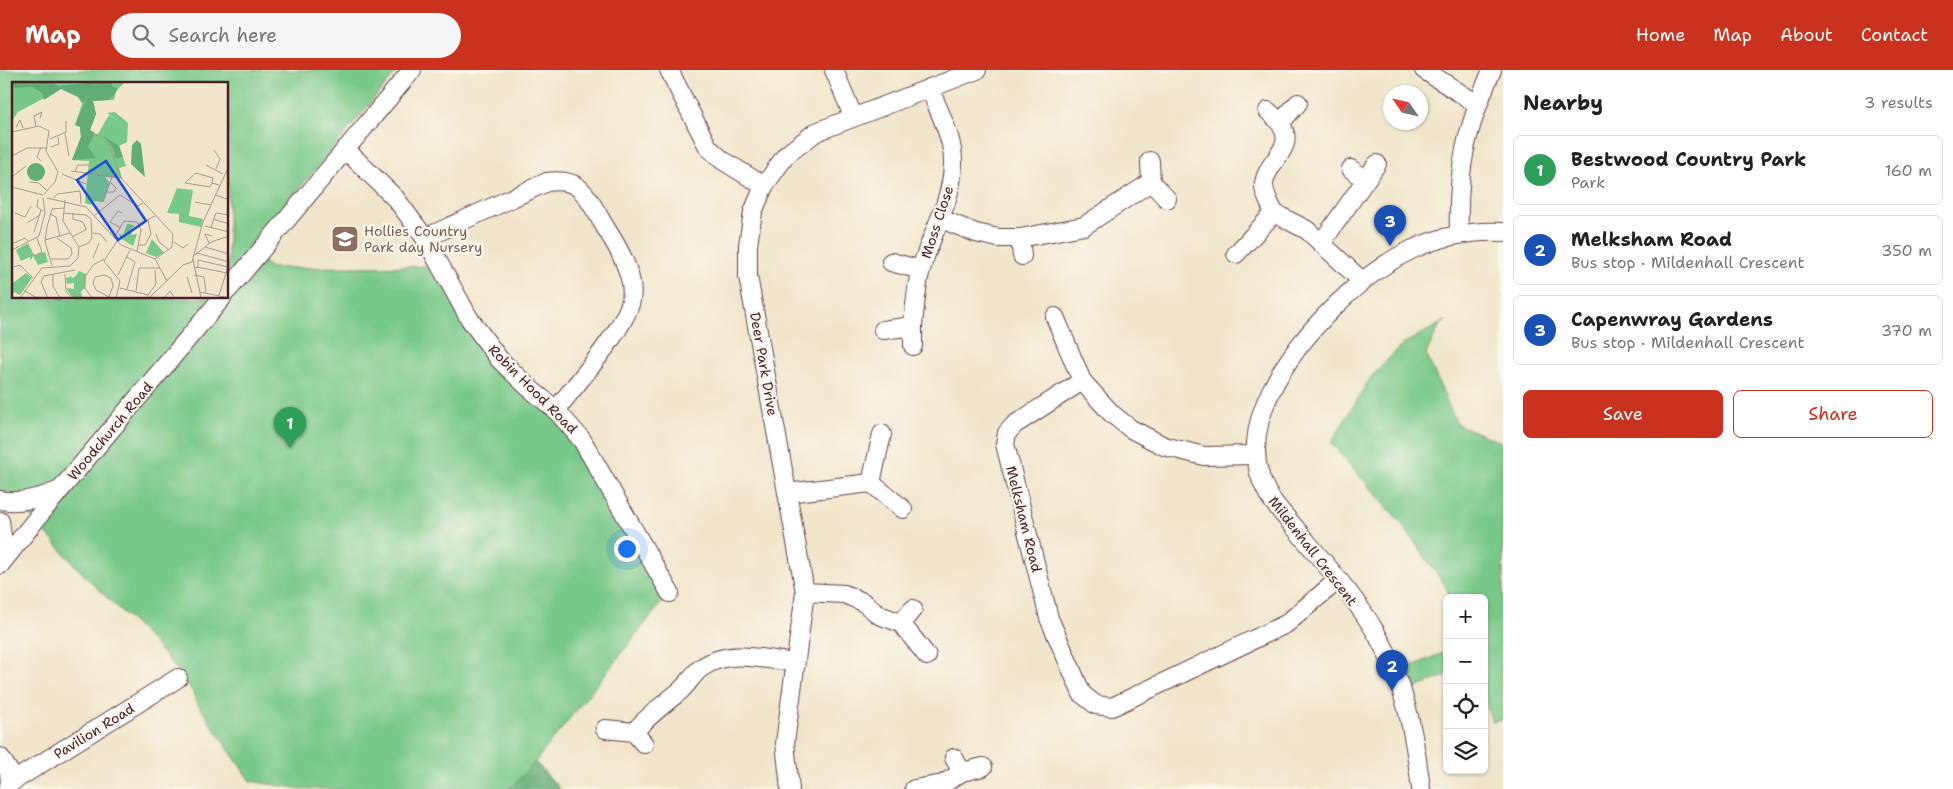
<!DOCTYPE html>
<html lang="en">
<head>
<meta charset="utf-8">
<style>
  :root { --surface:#fff; --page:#f6f6f6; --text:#222; --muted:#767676; --line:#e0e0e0; --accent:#c8321e }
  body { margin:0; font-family:"Shantell Sans",sans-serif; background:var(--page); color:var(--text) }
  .controls { position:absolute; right:15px; bottom:15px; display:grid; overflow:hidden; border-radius:8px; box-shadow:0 1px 4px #0004 }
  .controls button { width:45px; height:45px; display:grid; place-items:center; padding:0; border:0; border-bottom:1px solid var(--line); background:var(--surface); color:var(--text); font:25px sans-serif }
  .compass { position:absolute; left:1383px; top:15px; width:45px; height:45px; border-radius:50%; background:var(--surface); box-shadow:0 1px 4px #0004; rotate:304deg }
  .you { position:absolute; left:626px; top:478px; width:18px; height:18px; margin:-12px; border:4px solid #fff; border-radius:50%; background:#1a73e8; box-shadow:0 0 0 8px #1a73e833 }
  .badge { display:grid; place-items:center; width:32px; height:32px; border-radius:50%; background:var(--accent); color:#fff; font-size:16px; font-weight:700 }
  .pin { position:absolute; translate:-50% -41px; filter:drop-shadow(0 1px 2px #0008) }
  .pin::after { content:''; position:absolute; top:26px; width:18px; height:15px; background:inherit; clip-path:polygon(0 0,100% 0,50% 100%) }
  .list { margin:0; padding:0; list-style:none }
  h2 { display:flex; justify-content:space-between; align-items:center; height:65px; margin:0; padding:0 20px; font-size:21px }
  h2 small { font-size:16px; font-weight:400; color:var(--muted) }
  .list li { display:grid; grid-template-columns:32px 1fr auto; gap:15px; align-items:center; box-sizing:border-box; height:70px; margin:0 10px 10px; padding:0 10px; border:1px solid var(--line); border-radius:8px }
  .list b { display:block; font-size:19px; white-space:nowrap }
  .list p { margin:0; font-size:16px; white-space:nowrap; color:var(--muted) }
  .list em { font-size:16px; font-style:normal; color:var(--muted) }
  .actions { display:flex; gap:10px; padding:15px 20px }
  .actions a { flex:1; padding:11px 0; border:1px solid var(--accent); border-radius:8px; text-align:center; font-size:18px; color:var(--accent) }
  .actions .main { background:var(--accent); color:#fff }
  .icon { flex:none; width:28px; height:28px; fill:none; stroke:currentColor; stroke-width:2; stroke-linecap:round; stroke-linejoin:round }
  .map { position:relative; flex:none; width:1503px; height:719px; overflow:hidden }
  header { display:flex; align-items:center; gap:30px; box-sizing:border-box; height:70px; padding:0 25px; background:var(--accent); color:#fff }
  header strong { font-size:24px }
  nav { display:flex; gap:28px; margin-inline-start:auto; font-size:18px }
  .search { width:350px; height:45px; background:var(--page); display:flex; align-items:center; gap:12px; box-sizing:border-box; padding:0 18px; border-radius:28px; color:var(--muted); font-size:19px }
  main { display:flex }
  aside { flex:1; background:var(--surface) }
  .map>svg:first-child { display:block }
  .green { fill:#78c889; stroke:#61745a; fill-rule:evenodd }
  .forest { fill:#62ac75; stroke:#566650 }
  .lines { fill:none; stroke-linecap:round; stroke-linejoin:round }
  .street-casing { stroke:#633d43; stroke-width:20 }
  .street { stroke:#fff; stroke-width:18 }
  .labels { text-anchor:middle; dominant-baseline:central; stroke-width:4.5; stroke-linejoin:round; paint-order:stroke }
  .street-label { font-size:14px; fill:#4a1f2b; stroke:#fbf7ec }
  .education-label { font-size:14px; fill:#785e54; stroke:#fbf7ec; text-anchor:start }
  .inset-road { fill:none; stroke:#ae968c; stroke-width:1 }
  .view { fill:#1d4ed8; fill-opacity:0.15; stroke:#1d4ed8; stroke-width:2.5 }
  .inset-edge { fill:none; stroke:#4a1f2b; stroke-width:2.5 }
</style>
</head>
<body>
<header>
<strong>Map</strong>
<div class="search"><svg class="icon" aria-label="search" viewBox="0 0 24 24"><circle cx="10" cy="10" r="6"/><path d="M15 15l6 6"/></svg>Search here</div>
<nav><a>Home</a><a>Map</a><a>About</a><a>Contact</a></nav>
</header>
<main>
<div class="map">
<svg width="1503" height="719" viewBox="0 0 1503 719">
  <rect width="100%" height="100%" fill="#fbf7ec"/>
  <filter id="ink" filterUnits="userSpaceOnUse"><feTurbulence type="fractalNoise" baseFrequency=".02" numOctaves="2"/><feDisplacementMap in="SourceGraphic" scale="10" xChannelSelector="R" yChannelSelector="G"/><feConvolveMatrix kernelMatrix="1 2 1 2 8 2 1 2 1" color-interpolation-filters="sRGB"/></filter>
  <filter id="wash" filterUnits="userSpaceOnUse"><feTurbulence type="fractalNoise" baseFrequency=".0096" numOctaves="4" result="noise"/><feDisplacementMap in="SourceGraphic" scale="20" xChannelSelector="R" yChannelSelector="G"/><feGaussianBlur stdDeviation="1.12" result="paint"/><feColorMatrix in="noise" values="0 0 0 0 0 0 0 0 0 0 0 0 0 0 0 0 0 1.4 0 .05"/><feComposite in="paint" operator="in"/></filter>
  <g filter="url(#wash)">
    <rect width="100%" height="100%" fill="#f1e6cc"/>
    <g class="green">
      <path d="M0,0H398L249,179L271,198L431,196L566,359L667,526L535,692L560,719H301L250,711L195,630C192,604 104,526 82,503C59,478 36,452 13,427L0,423ZM14,14H228V228H14Z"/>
      <path d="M1447,250L1439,256L1426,284L1457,354L1503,373V650L1492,652L1484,626V528H1450L1446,517L1401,453L1331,373L1371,307L1403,274Z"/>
      <path d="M1447,581V605L1412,620L1405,599Z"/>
    </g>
    <path class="forest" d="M535,692L560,719H510Z"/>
  </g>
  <g filter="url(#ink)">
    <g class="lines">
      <defs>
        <g id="street">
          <path d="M669,0L708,77L722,90L764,116"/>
          <path d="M834,0L853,46"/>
          <path d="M1424,0L1477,34"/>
          <path d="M1268,41C1308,75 1268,85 1264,113C1263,123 1271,135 1274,143"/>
          <path d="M1281,52L1298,33"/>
          <path d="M345,79L396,129L425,168L469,248L499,289L528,317L556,340L582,370L670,523"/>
          <path d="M1150,91L1151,112L1167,129"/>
          <path d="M1351,99L1365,110"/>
          <path d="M1274,143L1307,160L1362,211"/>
          <path d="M941,149L976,163L998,168H1020L1084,156L1151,112"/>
          <path d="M1459,163C1457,97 1466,60 1492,0"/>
          <path d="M425,168L547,112C576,108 583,119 597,143C606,160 620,178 626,196C630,206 633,220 631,230C626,258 575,315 556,340"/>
          <path d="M1020,168L1022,186"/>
          <path d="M1322,172L1377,94"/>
          <path d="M1236,184L1274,143"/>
          <path d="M891,192L921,200"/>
          <path d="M228,220L412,0"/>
          <path d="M1055,247L1082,311L1112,344L1131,359L1164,376L1204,386L1255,385"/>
          <path d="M913,256C915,237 916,217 921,199C931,164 952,132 953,94C954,68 938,41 930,18"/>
          <path d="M883,260L913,256V276"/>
          <path d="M1082,311L1014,355L1007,363L1005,374L1049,548L1082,624L1096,635L1112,637L1286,554L1338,510"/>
          <path d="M871,413L882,364"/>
          <path d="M787,423L871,413L903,439"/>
          <path d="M0,430C19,434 40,428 58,421"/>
          <path d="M0,451L5,488"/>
          <path d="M0,495L45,438L222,228"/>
          <path d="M805,522L844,524L863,532L879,545L901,553L927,586"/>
          <path d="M901,553L913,539"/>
          <path d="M605,659L634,662L644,674"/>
          <path d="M634,662C648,646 664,634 680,621C688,614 693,604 701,598C728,578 763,589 794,593"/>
          <path d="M0,687L9,701L10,713"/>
          <path d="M954,688L962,702"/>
          <path d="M8,719L10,713L178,608"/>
          <path d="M790,719L785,673L805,522L748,206V175L753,142L764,116L786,85L816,62L977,0"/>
          <path d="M914,719L943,714L962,702L983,697"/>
          <path d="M1421,719C1414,661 1405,612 1375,561C1353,524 1323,492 1296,459C1287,448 1275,436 1268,424C1230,359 1290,280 1336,235C1384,188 1434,159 1503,162"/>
        </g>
      </defs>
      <use href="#street" class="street-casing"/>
      <use href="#street" class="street"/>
    </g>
  </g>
  <defs>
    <symbol id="school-square" viewBox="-11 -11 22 22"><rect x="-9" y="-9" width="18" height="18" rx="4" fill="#8d6e63" stroke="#fbf7ec"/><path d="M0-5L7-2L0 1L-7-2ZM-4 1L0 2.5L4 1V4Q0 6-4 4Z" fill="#fff"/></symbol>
  </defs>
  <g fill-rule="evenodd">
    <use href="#school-square" x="329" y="153" width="32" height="32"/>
  </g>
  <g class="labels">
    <g class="street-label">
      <text transform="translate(937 152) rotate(-72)">Moss Close</text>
      <text transform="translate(764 294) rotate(80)">Deer Park Drive</text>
      <text transform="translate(533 319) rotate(45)">Robin Hood Road</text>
      <text transform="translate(110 361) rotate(-50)">Woodchurch Road</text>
      <text transform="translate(1024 449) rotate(76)">Melksham Road</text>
      <text transform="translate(1313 481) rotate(52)">Mildenhall Crescent</text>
      <text transform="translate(94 661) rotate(-32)">Pavilion Road</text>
    </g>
    <g class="education-label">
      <text x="364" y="161">Hollies Country<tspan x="364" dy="16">Park day Nursery</tspan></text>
    </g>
  </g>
  <g transform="translate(12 12)">
    <rect width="216" height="216" fill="#f1e6cc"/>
    <path d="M0,0H113L104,9L102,18L81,19L84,32L78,48L81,52H86L97,33L107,39L95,31L103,30L116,41L115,60L107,64L114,84L107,86L110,96L93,95L98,101L91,120L81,119L79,123L73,121L77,79L60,78L69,55L68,45L63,43L70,22L66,15L49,7L6,30L0,39ZM165,106L181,108L177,134L191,137L189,145L167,140V132L155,131ZM115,142H118L123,144L119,147L120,153L125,152L121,164L108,156L107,152L111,153ZM140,157L152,171L144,175L134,171ZM16,161L21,173L33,170L36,180L26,183L21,174L18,179V175L9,179L4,168ZM67,189L74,192L73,206L69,209L70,216H61L54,206L62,207V201L55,202L54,196L58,195L57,192L60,196L63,195ZM14,191L20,196L8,213L0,209L1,201Z" fill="#78c889"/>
    <path d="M0,0H41L46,4L85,0L78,8L86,0H100V4L106,7L102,13L96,18L81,19L84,32L78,48L83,51L76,65L84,76L60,78L69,55L68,45L63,43L77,11L71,21L67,15L49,7L32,18L30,11L20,5L2,6ZM90,53L107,64L111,75L104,76L100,64ZM125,58L129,62L133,95L119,82L120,63ZM15 90a9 9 0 1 1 18 0a9 9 0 1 1-18 0Z" fill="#62ac75"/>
    <path class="inset-road" d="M24,44L22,34L30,30L28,36M4,45L8,38L11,46M0,50L27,44L37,49L34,69L46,90L43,100L32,112M53,51L57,74M38,57L54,50V39M77,58L84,52L97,62L109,96L161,152L160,165L143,177M29,65L25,75L29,79M39,65L47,62L46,55M202,68L208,77L204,87M0,74L15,66H34M194,83L211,92M59,89L109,96M63,89L66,83H77M50,92L74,102M0,95L14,84M17,100L27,101L34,108M200,101L201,96L184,91L173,101L198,105L200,101L207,103M0,105L31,113M95,110H102L104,106L98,100M204,113L214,117L217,114M35,116L74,125L109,163L143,177L155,199M42,116L45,112L68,109L69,122M26,117L25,125L31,129M91,120L100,95M183,120L199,123M3,131L13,135L19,124M51,131L74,133L79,137L80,155L77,161L67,165M61,131V137L71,140L74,147M38,132L44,135L48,155M83,133L108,113L126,124L131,121M201,137L217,142M15,141L28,133M127,142L143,134M193,144L217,150M199,145L204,131L217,133M109,146L98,140L106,129L110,131M22,150L29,128M81,151L88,152L95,160M144,152L147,160L157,168M60,155L75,147M102,156L112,139L125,140L129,148L125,170M33,158L58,151M162,160L171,166L176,162M197,161L193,152L200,154M0,162L13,156L17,160M126,163H133L139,152L136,138M193,165L217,172M18,166L22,174L30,170L25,156M0,168L27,154L33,131L31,116M185,171L217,180M183,173L199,160L217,154M115,175L123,180L115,207M81,176L87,161M39,177H56L60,172L59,166L45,156M181,177L189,216M180,180L191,140L217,84M40,184L33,159L35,145L40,127L52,126M2,185L8,183L21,196M185,185L215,191M183,186L186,185V178L216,185L207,213M41,192V204L48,216M53,192L54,209L60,216M106,193L118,168M182,193L192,195L194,210M175,195L180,211M108,206L136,213M11,208L25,216M124,209L127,186H148M188,210L217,216M97,215L101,204L99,196L92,193L83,195L81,201L84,208L99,216M8,216L30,186L58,184L66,176L67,165L51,139L53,118M36,216L29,200L32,194L63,188M80,216L73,206V195L81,183L92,177M104,216L108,199L92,179L105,159M134,216L144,202L143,188M137,216L171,183L180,180M152,216L158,209L163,216"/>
    <path class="view" d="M94,79L134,139L106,158L65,98Z"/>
    <rect width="216" height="216" class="inset-edge"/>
  </g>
</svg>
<div class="controls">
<button>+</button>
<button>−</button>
<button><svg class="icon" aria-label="locate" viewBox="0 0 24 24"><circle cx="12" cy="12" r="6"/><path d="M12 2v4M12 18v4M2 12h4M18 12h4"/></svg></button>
<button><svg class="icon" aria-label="layers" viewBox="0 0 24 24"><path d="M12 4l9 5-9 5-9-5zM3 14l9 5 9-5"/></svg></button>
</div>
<svg class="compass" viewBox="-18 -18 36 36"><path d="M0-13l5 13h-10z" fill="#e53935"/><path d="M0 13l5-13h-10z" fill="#767676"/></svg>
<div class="you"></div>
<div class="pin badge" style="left:290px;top:378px;background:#2e9e5b">1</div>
<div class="pin badge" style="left:1392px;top:621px;background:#1a4fb4">2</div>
<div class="pin badge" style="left:1390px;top:176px;background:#1a4fb4">3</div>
</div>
<aside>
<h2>Nearby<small>3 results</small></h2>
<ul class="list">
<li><span class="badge" style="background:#2e9e5b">1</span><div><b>Bestwood Country Park</b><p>Park</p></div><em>160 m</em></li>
<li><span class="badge" style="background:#1a4fb4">2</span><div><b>Melksham Road</b><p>Bus stop · Mildenhall Crescent</p></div><em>350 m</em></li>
<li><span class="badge" style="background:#1a4fb4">3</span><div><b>Capenwray Gardens</b><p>Bus stop · Mildenhall Crescent</p></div><em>370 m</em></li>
</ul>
<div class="actions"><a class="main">Save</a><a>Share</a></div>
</aside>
</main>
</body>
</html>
